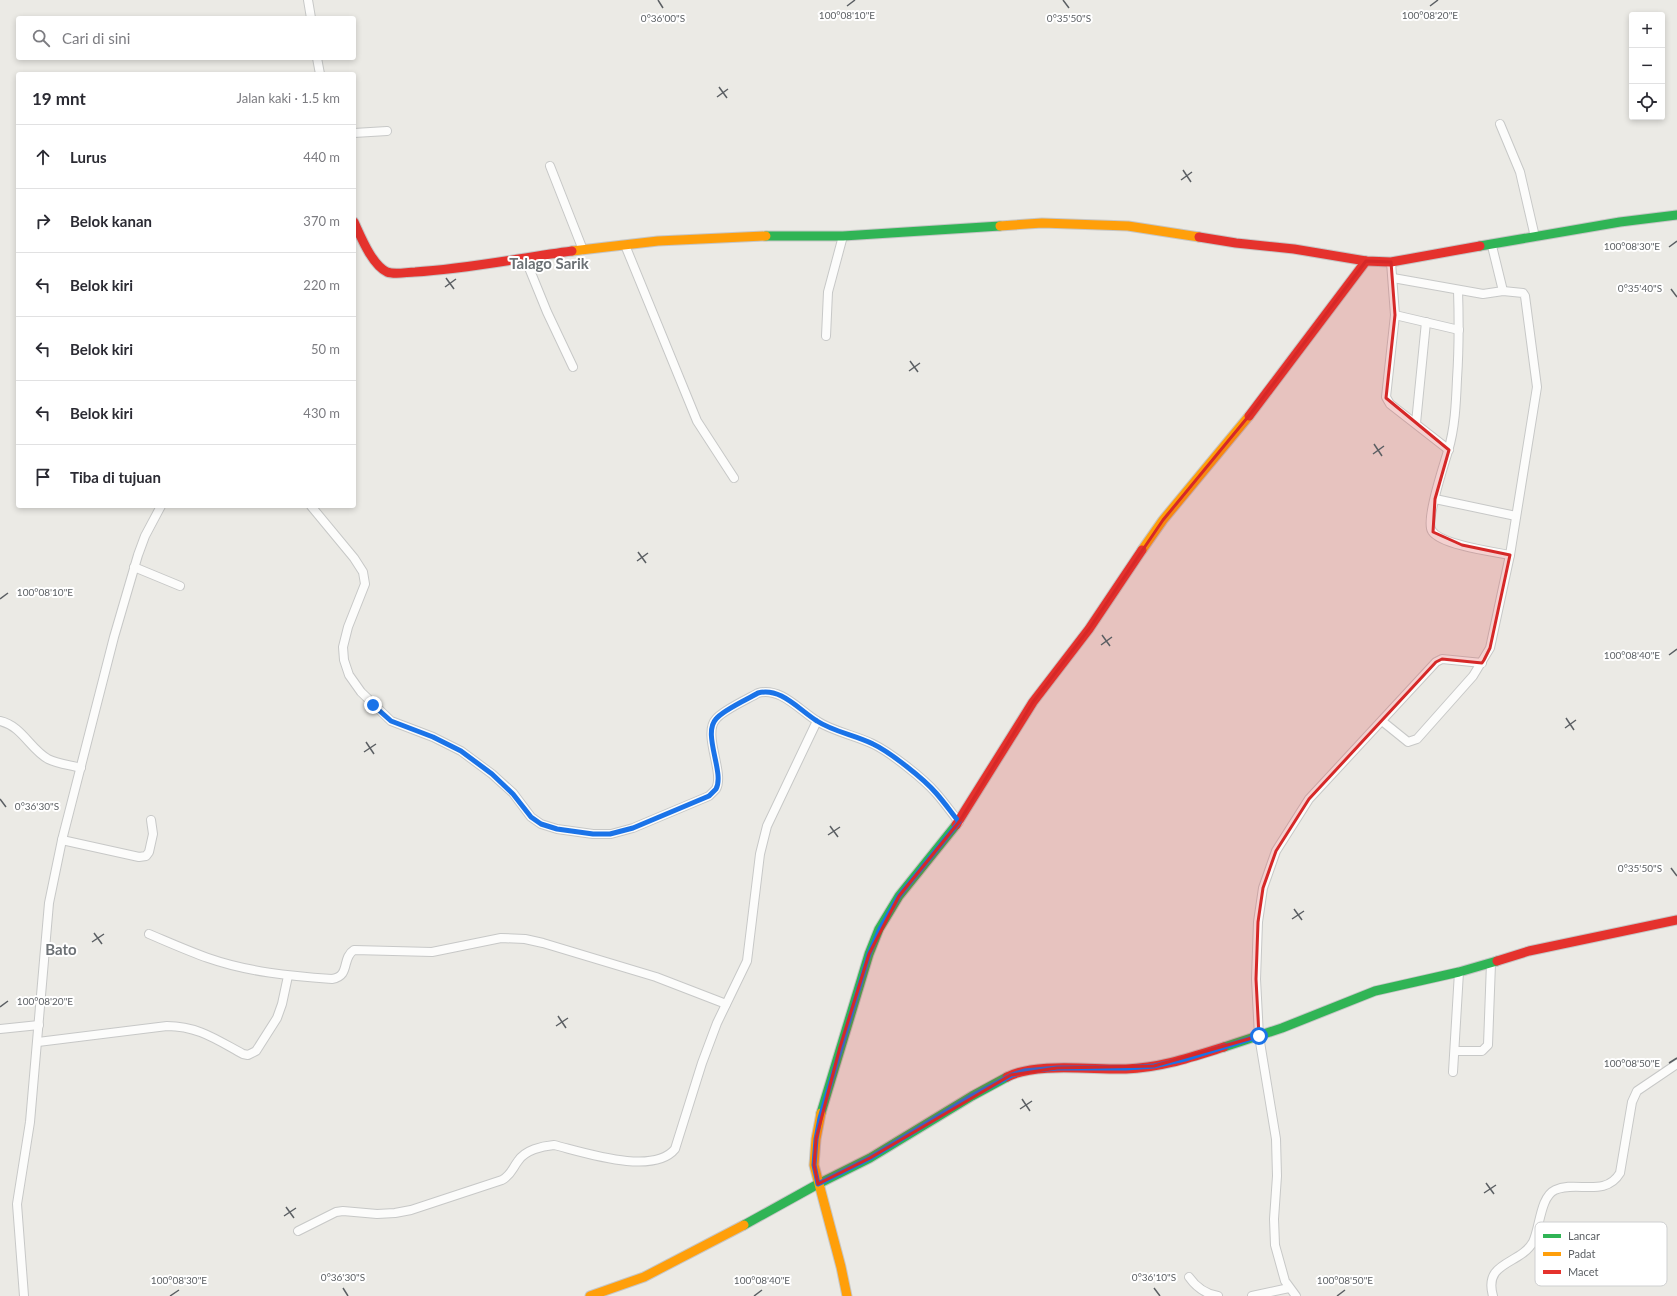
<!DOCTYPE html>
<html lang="id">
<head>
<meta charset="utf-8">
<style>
  :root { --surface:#fff; --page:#f7f7f7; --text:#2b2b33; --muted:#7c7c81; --line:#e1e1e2 }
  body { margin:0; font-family:Lato,sans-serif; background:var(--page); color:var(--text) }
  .controls { position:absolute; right:12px; top:12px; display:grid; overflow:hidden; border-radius:4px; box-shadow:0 2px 6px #0003 }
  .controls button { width:36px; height:36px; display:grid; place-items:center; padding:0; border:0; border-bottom:1px solid var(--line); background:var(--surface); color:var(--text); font:20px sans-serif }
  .stop { position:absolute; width:12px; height:12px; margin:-9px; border:3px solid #1a73e8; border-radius:50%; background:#fff }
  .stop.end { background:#1a73e8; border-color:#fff; box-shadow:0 1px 4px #0008 }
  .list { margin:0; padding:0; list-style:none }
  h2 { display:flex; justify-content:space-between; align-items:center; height:52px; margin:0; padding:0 16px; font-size:17px }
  h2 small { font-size:13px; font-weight:400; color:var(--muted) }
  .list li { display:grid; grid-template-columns:26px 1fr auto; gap:12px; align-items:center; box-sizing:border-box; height:64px; padding:0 16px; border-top:1px solid var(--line) }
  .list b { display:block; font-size:15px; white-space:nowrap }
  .list em { font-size:13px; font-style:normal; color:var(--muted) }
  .icon { flex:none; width:22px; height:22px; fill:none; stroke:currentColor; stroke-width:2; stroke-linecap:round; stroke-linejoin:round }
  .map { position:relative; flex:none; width:1677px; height:1296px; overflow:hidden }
  .search { position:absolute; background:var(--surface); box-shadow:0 2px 6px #0003; left:16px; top:16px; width:340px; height:44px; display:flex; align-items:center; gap:10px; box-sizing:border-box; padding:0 14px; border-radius:4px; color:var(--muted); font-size:15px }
  .panel { position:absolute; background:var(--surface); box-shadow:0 2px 6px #0003; left:16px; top:72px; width:340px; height:436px; border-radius:4px }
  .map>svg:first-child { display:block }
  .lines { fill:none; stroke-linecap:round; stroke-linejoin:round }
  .street-casing { stroke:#c7c8c7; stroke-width:10 }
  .fast-casing { stroke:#c6c6c6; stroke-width:11 }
  .slow-casing { stroke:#c6c6c6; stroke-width:11 }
  .jam-casing { stroke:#c6c6c6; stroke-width:11 }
  .street { stroke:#fcfcfb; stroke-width:8 }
  .fast { stroke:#30b455; stroke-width:9 }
  .slow { stroke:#ff9f0a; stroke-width:9 }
  .jam { stroke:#e5322d; stroke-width:9 }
  .route { stroke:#1a73e8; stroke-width:5 }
  .marked { fill:#d62828; fill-opacity:0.2; stroke:#d62828; stroke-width:3; stroke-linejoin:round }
  .ticks { fill:none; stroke:#5b5f63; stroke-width:1.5 }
  .labels { text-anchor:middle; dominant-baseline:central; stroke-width:4; stroke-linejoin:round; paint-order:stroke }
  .quarter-label { font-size:15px; font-weight:bold; fill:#6c7175; stroke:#fff }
  .key { fill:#fff; stroke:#cecfd0; stroke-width:1 }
  .key-label { font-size:11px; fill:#5b5f63 }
  .ticks-label { font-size:10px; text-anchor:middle; fill:#5b5f63; stroke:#fff; stroke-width:4; stroke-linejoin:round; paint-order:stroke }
</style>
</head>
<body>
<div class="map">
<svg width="1677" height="1296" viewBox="0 0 1677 1296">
  <rect width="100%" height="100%" fill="#ebeae5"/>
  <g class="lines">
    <defs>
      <g id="street">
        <path d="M308,0L311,18"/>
        <path d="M317,58L320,74"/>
        <path d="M1500,124L1520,172L1535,237"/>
        <path d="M354,133L387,131"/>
        <path d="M550,166L583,250"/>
        <path d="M625,245L697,421L734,478"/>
        <path d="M1492,246L1503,291"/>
        <path d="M525,258L547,312L573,367"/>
        <path d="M1391,262L1395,315L1386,397L1390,404L1449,450"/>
        <path d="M1458,290C1459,320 1459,349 1457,379C1456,403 1455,428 1448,451C1444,465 1425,521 1432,531C1441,545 1494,552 1510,555"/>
        <path d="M1395,315L1459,330"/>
        <path d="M826,336L828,292L843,236"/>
        <path d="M1416,423L1426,322"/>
        <path d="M1435,499L1516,516"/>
        <path d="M311,506L354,558L363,572L365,584L348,627L343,647L344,660L349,675L361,692L391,721L433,737L461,751L492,774L513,793L531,817L541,824L557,829L593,834H611L633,828L709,796C711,794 714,791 716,789C725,773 702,734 716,719C723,710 748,699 758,693C781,687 799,710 817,721C834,732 855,735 873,744C890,752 924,779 936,793C944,802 951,812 959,822"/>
        <path d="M134,567L180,586"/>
        <path d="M0,721C22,726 30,749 48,759C58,764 70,765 81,768"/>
        <path d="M1382,721L1408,742L1417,739L1473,676L1490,648L1510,555L1537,387L1525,296L1523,293L1503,291L1483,294L1393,278"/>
        <path d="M62,840L139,857L146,856L149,852L153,834L151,820"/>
        <path d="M149,934C168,942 188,951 208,958C248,972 290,976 332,979C351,976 341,958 354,950L432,952L501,938L525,939L543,943L656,977L726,1004"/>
        <path d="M0,1029L39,1025"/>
        <path d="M38,1042L167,1026C198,1026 217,1040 243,1054L248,1055L256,1051L277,1018L282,1004L288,976"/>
        <path d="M1455,1051H1482L1488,1045L1491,963"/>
        <path d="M1453,1072L1459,972"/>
        <path d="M298,1231L336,1212L343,1211L377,1214L395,1213L411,1210L502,1180C511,1175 512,1169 518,1161C525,1150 542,1146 554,1145C583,1152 653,1176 675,1149L702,1063L717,1023L747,961L760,854L767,826L817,721"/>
        <path d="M1189,1277C1196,1287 1206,1294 1218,1296"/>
        <path d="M24,1296L17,1204L30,1122L49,903L62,840L114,637L138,555L145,536L161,506"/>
        <path d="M1252,1296L1289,1288"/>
        <path d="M1296,1296L1285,1281L1275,1245L1274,1219L1277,1176L1276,1139L1259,1036L1256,979L1258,922L1263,888L1276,851L1309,799L1436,662L1442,659L1482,663"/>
        <path d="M1493,1296C1483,1261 1520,1265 1533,1242C1540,1228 1540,1197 1555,1190C1576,1180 1605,1198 1620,1173L1632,1102L1637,1091L1677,1064"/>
      </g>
      <g id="fast">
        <path d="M766,236H843L1000,226"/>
        <path d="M1480,246L1620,222L1677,215"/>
        <path d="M1224,1047L1282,1028L1375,991L1459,972L1497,961"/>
        <path d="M821,1113L869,954L879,929L899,896L956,825"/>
        <path d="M744,1225L818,1184L870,1158L972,1096L1007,1077"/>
      </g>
      <g id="slow">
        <path d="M1000,226L1042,223L1128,226L1199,237"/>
        <path d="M572,251L658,241L766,236"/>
        <path d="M1142,550L1163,520L1249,416"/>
        <path d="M821,1113L816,1139L814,1165L841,1267L847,1296"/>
        <path d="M590,1296L644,1277L744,1225"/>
      </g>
      <g id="jam">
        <path d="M354,222C361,237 372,265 387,272C395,275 407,272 415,272C467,269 520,258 572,251"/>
        <path d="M1199,237L1236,243L1294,249L1366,261L1391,262L1480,246"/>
        <path d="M1249,416L1366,261"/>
        <path d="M956,825L1033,702L1089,629L1142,550"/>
        <path d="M1497,961L1529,951L1677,920"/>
        <path d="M1007,1077C1036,1062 1092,1070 1126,1069C1160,1068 1192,1057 1224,1047"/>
      </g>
    </defs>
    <use href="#street" class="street-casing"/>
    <use href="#fast" class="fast-casing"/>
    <use href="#slow" class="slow-casing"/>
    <use href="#jam" class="jam-casing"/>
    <use href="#street" class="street"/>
    <use href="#fast" class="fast"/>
    <use href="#slow" class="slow"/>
    <use href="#jam" class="jam"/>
  </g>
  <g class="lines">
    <path class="route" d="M373,705L391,721L433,737L461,751L492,774L513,794L531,817L541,824L557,829L593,834H610L633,828L709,796C711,794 714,791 716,789C725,773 702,734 716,719C723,710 748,699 758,693C781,687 799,710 817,721C834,732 855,735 873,744C890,752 924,779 936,793C944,802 951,812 959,822L899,896L880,929L869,954L820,1118L816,1139L814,1165L818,1184L870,1158L972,1096L1012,1075L1024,1071L1057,1068H1126L1154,1066L1185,1059L1259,1036"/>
  </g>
  <path class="marked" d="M1366,261L1391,262L1395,315L1386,398L1449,450L1435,499L1433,532L1462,545L1510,555L1490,648L1484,660L1482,663L1442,659L1436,662L1309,799L1276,851L1263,888L1258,922L1256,979L1259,1036L1154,1066L1057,1068L1011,1075L870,1158L818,1184L814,1165L816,1139L840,1047L869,954L899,896L959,822L1033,702L1089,629L1163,520L1252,412Z"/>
  <path class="ticks" d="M658,0L663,8M1063,0L1069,8M847,6L855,0M1430,6L1438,0M719,87L727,98M717,97L728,89M1183,170L1191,182M1181,180L1192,172M1669,247L1677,241M446,278L454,289M445,287L456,279M1671,289L1677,297M910,361L918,372M909,371L920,363M1374,444L1382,456M1373,454L1384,446M638,552L646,563M637,561L648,553M0,599L8,593M1102,635L1110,646M1101,645L1112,637M1669,655L1677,649M1566,718L1574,730M1565,728L1576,720M366,742L374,754M364,752L376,744M0,799L6,807M830,826L838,837M828,835L840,827M1671,868L1677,876M1294,909L1302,920M1292,919L1304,911M94,933L102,944M92,942L104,934M0,1007L8,1001M558,1016L566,1028M556,1026L568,1018M1669,1063L1677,1058M1022,1099L1030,1111M1020,1109L1032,1101M1486,1183L1494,1194M1484,1193L1496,1185M286,1207L294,1218M284,1216L296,1208M343,1288L348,1296M1154,1288L1160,1296M170,1296L179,1290M754,1296L762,1290M1337,1296L1345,1290"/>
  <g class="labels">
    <g class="quarter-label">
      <text x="549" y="263">Talago Sarik</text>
      <text x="61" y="949">Bato</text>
    </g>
  </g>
  <rect x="1535" y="1222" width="132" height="64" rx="6" class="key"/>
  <rect x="1543" y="1234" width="18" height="4" fill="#30b455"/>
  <rect x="1543" y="1252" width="18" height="4" fill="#ff9f0a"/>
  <rect x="1543" y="1270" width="18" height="4" fill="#e5322d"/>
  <g class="key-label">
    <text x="1568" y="1240">Lancar</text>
    <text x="1568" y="1258">Padat</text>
    <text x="1568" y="1276">Macet</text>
  </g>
  <g class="ticks-label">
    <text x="847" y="19">100°08'10"E</text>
    <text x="1430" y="19">100°08'20"E</text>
    <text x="663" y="22">0°36'00"S</text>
    <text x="1069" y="22">0°35'50"S</text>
    <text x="1632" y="250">100°08'30"E</text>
    <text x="1640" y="292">0°35'40"S</text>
    <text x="45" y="596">100°08'10"E</text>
    <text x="1632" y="659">100°08'40"E</text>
    <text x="37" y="810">0°36'30"S</text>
    <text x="1640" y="872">0°35'50"S</text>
    <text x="45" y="1005">100°08'20"E</text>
    <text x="1632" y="1067">100°08'50"E</text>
    <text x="343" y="1281">0°36'30"S</text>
    <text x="1154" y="1281">0°36'10"S</text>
    <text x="179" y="1284">100°08'30"E</text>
    <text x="762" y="1284">100°08'40"E</text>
    <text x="1345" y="1284">100°08'50"E</text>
  </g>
</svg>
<div class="controls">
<button>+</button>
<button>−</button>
<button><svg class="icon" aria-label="locate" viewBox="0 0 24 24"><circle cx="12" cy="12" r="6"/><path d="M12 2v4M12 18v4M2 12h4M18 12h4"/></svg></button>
</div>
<div class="stop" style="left:1259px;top:1036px"></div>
<div class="stop end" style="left:373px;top:705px"></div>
<div class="search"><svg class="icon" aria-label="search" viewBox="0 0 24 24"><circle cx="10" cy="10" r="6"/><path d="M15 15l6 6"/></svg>Cari di sini</div>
<section class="panel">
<h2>19 mnt<small>Jalan kaki · 1.5 km</small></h2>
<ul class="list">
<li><svg class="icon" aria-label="ahead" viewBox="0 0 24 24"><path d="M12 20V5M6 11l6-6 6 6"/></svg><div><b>Lurus</b></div><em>440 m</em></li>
<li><svg class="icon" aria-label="right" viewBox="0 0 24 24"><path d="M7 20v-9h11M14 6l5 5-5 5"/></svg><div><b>Belok kanan</b></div><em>370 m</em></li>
<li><svg class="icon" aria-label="left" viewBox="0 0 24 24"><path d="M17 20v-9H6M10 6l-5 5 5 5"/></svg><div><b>Belok kiri</b></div><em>220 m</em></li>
<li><svg class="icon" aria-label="left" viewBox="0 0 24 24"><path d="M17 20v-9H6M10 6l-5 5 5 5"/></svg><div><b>Belok kiri</b></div><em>50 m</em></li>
<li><svg class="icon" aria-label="left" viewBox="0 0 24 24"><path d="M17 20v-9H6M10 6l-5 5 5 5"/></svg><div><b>Belok kiri</b></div><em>430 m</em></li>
<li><svg class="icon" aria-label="arrive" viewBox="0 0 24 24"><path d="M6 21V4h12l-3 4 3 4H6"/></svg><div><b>Tiba di tujuan</b></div></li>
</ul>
</section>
</div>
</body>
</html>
